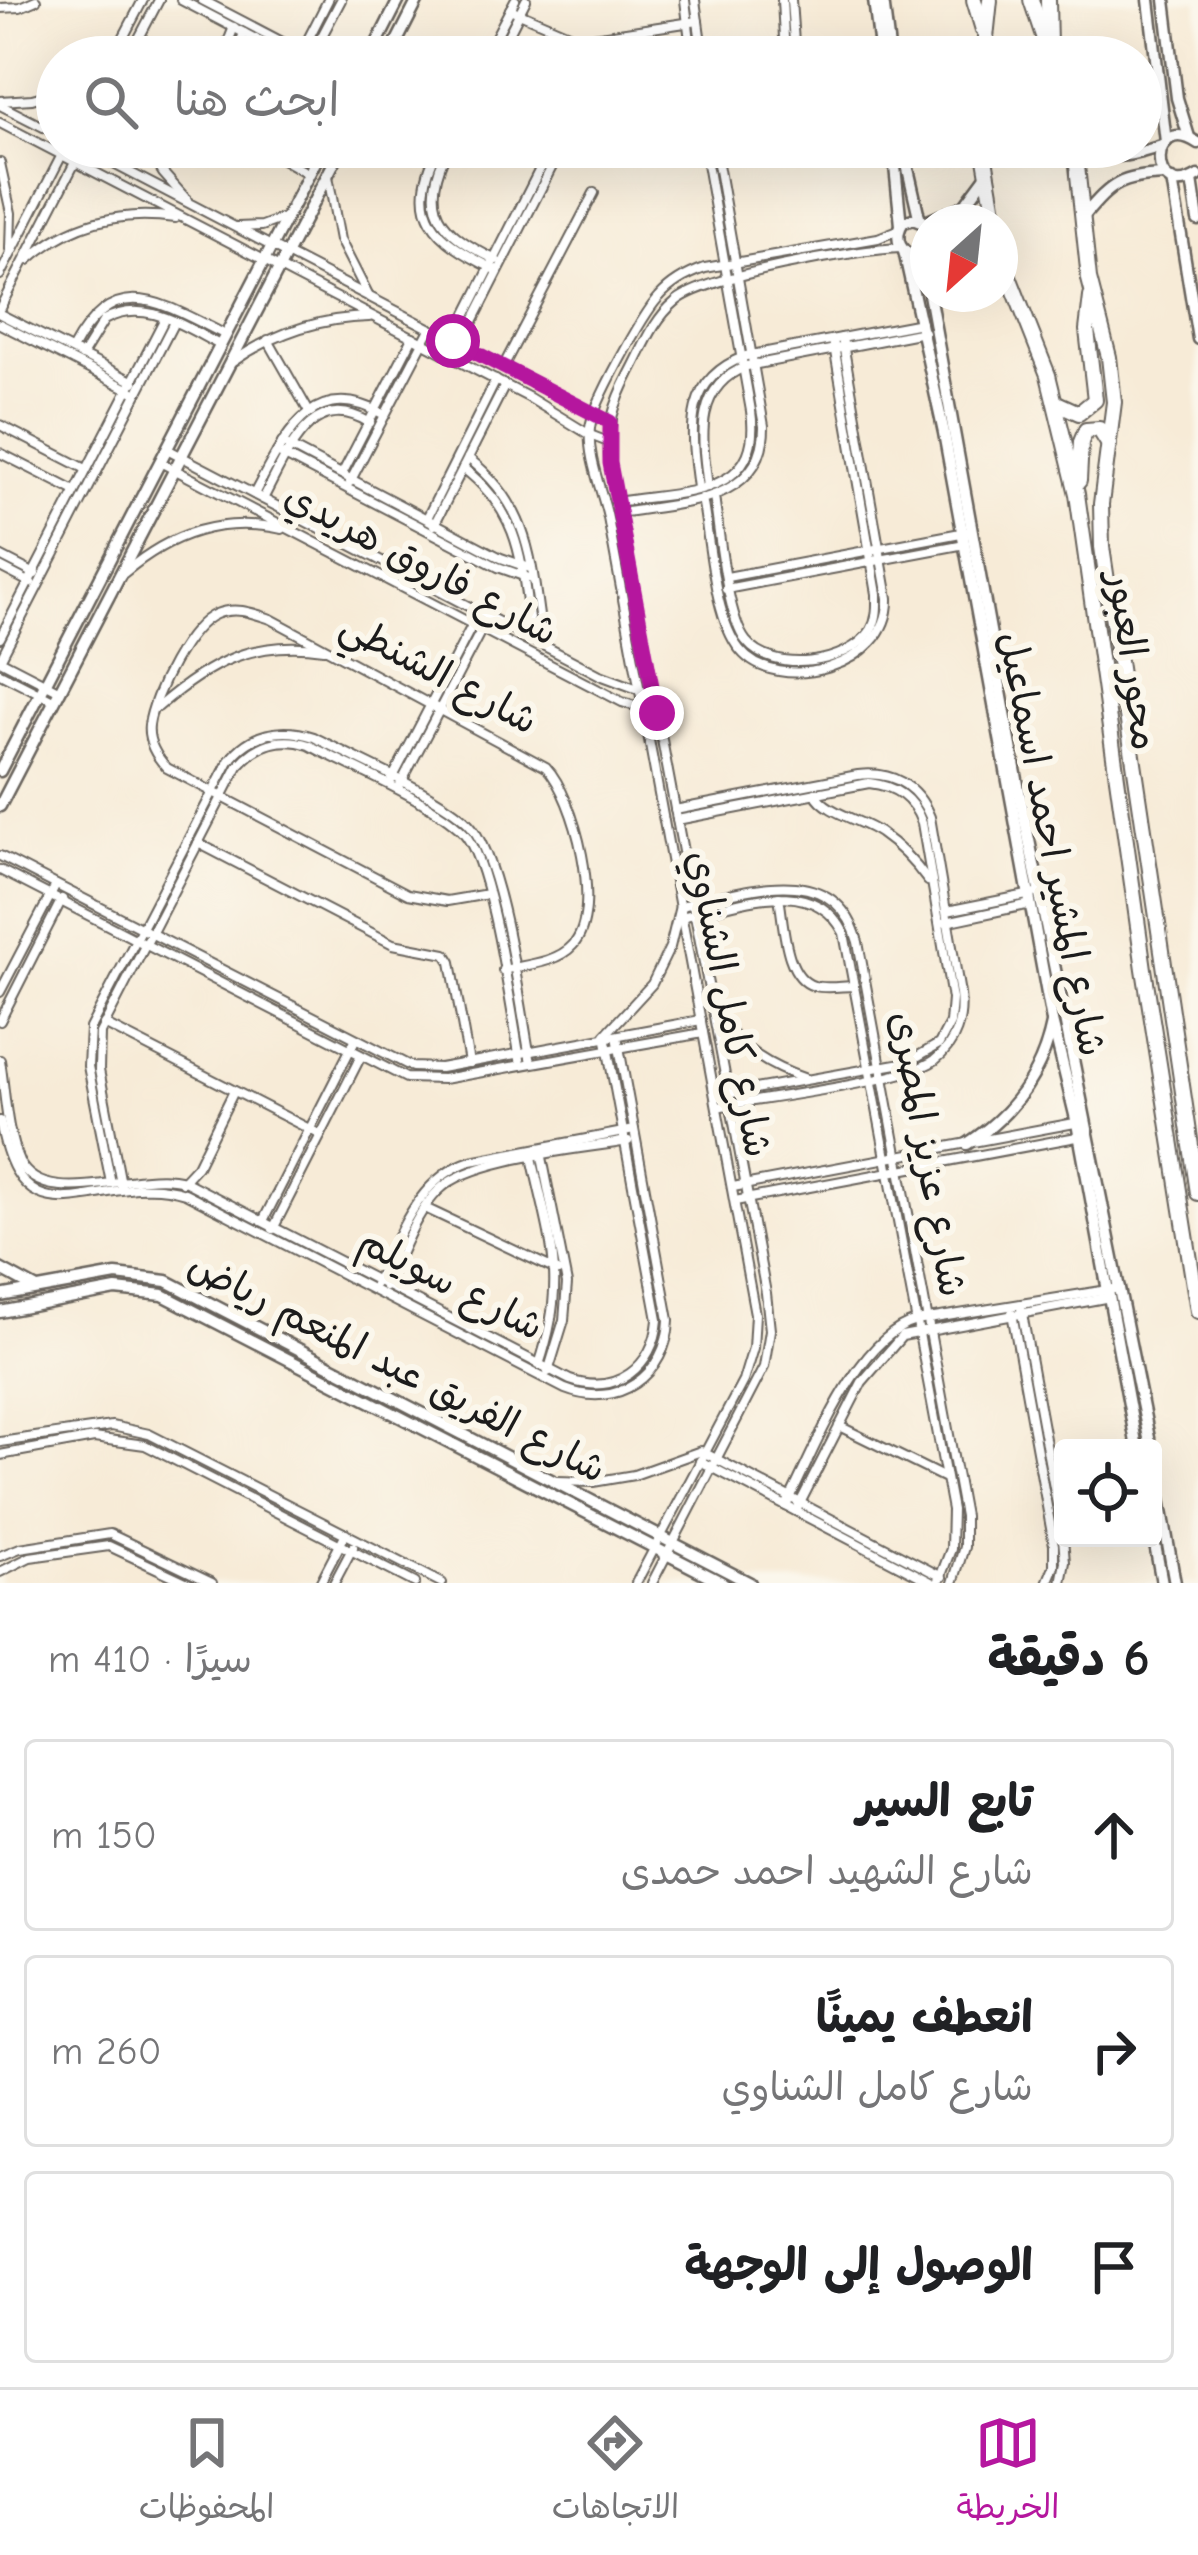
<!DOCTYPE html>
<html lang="ar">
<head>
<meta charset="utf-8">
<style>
  :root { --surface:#fff; --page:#f6f6f6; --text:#202124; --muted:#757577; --line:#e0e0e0; --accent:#b5179e }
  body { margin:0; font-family:"Comic Neue","Playpen Sans Arabic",sans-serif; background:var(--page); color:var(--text); direction:rtl }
  .controls { position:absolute; right:36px; bottom:36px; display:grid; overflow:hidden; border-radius:12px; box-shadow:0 12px 48px #0002 }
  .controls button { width:108px; height:108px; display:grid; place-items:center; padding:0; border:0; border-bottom:3px solid var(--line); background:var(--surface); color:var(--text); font:60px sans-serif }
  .compass { position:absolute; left:910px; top:204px; width:108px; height:108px; border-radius:50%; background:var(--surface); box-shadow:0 12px 48px #0002; rotate:207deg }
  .stop { position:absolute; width:36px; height:36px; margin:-27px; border:9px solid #b5179e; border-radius:50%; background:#fff }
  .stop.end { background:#b5179e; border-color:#fff; box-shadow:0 3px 12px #0008 }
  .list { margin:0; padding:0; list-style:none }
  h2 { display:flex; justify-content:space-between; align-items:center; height:156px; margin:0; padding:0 48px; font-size:51px }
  h2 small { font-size:39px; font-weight:400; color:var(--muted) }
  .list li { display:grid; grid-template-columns:78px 1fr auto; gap:36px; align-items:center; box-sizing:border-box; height:192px; margin:0 24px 24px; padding:0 24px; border:3px solid var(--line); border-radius:12px }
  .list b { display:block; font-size:45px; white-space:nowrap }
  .list p { margin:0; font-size:39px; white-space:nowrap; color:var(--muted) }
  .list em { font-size:39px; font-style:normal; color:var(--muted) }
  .icon { flex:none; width:66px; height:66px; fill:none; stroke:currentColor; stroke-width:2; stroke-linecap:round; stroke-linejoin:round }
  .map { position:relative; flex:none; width:1198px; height:1583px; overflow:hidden; direction:ltr }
  .search { position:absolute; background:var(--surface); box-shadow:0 12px 48px #0002; left:36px; right:36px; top:36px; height:132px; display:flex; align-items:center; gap:30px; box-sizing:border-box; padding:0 42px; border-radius:66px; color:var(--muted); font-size:45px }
  .sheet { height:804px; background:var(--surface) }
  nav { display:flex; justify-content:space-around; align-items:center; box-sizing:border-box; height:168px; border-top:3px solid var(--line); background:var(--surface); font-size:33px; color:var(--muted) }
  nav a { display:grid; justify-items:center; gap:6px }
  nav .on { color:var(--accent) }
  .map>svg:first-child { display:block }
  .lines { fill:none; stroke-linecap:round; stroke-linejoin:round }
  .street-casing { stroke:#69645d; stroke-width:12 }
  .secondary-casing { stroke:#69645d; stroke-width:15 }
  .highway-casing { stroke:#69645d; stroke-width:18 }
  .street { stroke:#fff; stroke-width:8 }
  .secondary { stroke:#fff; stroke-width:10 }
  .highway { stroke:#fff; stroke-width:14 }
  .route { stroke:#b5179e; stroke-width:15 }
  .labels { text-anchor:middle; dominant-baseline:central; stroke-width:12; stroke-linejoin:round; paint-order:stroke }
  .street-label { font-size:39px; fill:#1c1c1c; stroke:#fbf7ec }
</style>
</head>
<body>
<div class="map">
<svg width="1198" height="1583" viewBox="0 0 1198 1583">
  <rect width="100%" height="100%" fill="#fbf7ec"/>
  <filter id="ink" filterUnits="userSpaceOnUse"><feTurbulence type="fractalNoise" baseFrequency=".00833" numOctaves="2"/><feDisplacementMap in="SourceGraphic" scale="24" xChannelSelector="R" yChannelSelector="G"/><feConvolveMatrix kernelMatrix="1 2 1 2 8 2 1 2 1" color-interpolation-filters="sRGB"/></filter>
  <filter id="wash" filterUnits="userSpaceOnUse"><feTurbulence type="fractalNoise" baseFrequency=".004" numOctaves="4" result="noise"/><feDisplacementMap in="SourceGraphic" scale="48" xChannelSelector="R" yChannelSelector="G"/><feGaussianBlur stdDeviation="2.7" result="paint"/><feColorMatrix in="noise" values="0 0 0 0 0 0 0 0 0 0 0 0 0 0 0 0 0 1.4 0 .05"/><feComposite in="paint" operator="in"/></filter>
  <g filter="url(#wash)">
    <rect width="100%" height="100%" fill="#f7ebd7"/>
  </g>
  <g filter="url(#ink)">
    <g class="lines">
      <defs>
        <g id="street">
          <path d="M181,0L290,57"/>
          <path d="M202,0L311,57L341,0"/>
          <path d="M685,0L692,57"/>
          <path d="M695,0L703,57"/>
          <path d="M782,0L785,57"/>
          <path d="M791,0L795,57"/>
          <path d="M0,8L20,7L36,0"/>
          <path d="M510,9L580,39L698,21"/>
          <path d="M113,57L143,0"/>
          <path d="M129,57L159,0"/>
          <path d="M222,57L234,27"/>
          <path d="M235,57L244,33"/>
          <path d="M299,57L328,0"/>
          <path d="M485,57L515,0"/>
          <path d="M497,57L526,0"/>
          <path d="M0,101L32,99L57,92"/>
          <path d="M0,105L57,134"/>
          <path d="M0,123L528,397L590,435L608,442"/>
          <path d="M81,147L610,422"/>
          <path d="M148,147L163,173L187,200"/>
          <path d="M261,147L309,174"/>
          <path d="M284,147L314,164"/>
          <path d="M439,147C404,214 435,240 494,269"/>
          <path d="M449,147C417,208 440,233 496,260"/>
          <path d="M0,163L11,213L10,250"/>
          <path d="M328,176L340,240L369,297"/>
          <path d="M237,227L262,226L286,217"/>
          <path d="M28,260C69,223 120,210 175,218"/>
          <path d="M0,275L66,147"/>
          <path d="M0,308L83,147"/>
          <path d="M0,314L134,382"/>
          <path d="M0,324L132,391"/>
          <path d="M268,340L309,412"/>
          <path d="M453,341L551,147"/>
          <path d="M461,345L562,147"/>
          <path d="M72,350C115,269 161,303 226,335"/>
          <path d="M82,356L104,320C145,297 184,327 220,345"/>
          <path d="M231,363C272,334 319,318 369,317"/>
          <path d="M503,367L594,193"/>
          <path d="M0,425L86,469"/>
          <path d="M282,443L501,558L530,568"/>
          <path d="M167,449L600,675L654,695"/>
          <path d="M277,452L498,567L532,579"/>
          <path d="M0,453L75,491"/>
          <path d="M468,458C534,509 531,568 543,644"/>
          <path d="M160,462L622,702L657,713"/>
          <path d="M463,468C525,516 521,568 532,640"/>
          <path d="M342,474L413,337"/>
          <path d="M350,482L430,329"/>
          <path d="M708,487C702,439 693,387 747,366L924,332"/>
          <path d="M698,488C691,433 681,380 746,356L921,323"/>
          <path d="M254,494C284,439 310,373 385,415"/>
          <path d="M714,496C719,529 727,618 746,641C773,675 848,665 871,630C878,618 877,606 877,594L833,340"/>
          <path d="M702,498C710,540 714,619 740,650C777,696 890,668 888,598L842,338"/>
          <path d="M263,499C286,457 310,386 370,423"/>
          <path d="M617,502C679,491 764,499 751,411L704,147"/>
          <path d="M620,513C677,503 765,504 764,426L715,147"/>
          <path d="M427,518L496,380"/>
          <path d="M434,525L505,385"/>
          <path d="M0,556L35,574"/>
          <path d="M0,567L31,583"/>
          <path d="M124,573C171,533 221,516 282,529"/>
          <path d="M727,577L966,532"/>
          <path d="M726,589L965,544"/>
          <path d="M0,638L165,318"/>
          <path d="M0,673L55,701"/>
          <path d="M60,691L0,660L174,322"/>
          <path d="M158,707C210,662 253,639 324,649"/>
          <path d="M391,781L479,612"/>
          <path d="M400,785L488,617"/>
          <path d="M815,793C825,813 862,820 880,833C899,846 915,863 928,881"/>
          <path d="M675,810L858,775C892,771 917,785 930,817L960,994C963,1019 956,1044 935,1060C907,1081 761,1099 717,1107"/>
          <path d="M677,820L869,783C896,786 913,798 922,823L952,999L950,1023L939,1044L908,1062L715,1096"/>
          <path d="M198,843L393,944L446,954L451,962L469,1063"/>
          <path d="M0,856L412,1067L440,1068L701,1020"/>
          <path d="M0,870L406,1078L443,1079L703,1033"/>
          <path d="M488,894L447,901L408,894L167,768C156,756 147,742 149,725C153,695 187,626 216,614C235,606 253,613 271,619L546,767C575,798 604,911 573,945C557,963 525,965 503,970"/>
          <path d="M779,897C784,923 784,977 814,986C827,989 842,986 854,986"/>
          <path d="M947,911L1032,894"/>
          <path d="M681,917C735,906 812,871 844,933L952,1510L951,1549L938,1583"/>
          <path d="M946,922L1031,904"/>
          <path d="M0,992L56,885"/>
          <path d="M718,1017C740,1049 770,1067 806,1079"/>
          <path d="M0,1021L62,899"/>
          <path d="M104,1024L321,1135"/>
          <path d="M0,1060C5,1091 6,1132 19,1161C44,1213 137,1167 184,1181L570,1380C616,1396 654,1367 658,1320L605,1035L652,984L670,947L680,906C742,892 835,856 858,942L964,1516V1547L953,1583"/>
          <path d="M0,1121C24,1257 103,1166 185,1193L565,1389C618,1410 667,1375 669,1320L617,1036"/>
          <path d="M541,1152L567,1284L564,1320L548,1372"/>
          <path d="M532,1157C550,1241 568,1279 539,1365"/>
          <path d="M182,1182L197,1166L234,1091"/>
          <path d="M111,1183L88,1066L90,1028L229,761C250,733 281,726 314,737C355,759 437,793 468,823C502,856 521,1010 531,1063"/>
          <path d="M121,1184L99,1070L100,1033L238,766C258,743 281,736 309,745C352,768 431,800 463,832C492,862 512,1017 521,1065"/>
          <path d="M733,1187L1080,1122"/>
          <path d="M735,1201L1082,1136"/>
          <path d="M425,1208L558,1271"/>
          <path d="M263,1221L355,1040"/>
          <path d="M273,1229L361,1056"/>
          <path d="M375,1284C399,1237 417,1178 471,1161L634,1130"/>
          <path d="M385,1287C401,1256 414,1214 439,1190C471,1158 581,1149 628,1141"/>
          <path d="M1021,1308L1063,1537"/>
          <path d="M1012,1313L1054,1545V1566L1047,1583"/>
          <path d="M839,1426L945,1478"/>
          <path d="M0,1442L112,1426L149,1434L442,1583"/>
          <path d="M0,1455L94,1438L145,1445L415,1583"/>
          <path d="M700,1461L933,1583"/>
          <path d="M556,1481L593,1482L634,1475L701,1451L942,1577"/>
          <path d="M786,1506C814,1453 855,1338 916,1321L1120,1288"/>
          <path d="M796,1511L862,1382L902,1336L1110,1297"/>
          <path d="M0,1556L20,1548L110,1534L212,1583"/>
          <path d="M0,1572L30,1557L109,1546L188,1583"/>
          <path d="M320,1583L346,1533"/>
          <path d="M334,1583L353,1547"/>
          <path d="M636,1583L743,1381L753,1348L755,1314L608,518C602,490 587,457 590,428C592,406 643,314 659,297C671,283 688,274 705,268L878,238L898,230"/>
          <path d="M652,1583L764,1367L770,1330L766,1293L610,463C605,429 615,402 630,373C643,349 653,320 675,302C703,276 859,249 901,248"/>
          <path d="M1061,1583L1065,1562L1063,1538"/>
        </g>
        <g id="secondary">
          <path d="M874,0L881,57"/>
          <path d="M883,0L890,57"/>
          <path d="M1149,0L1166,142"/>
          <path d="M1165,0L1177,98L1189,137"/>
          <path d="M370,57L399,0"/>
          <path d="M389,57L418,0"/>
          <path d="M1198,143C1148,110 1146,207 1198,176"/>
          <path d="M893,147L901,225"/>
          <path d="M903,147L920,221"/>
          <path d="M1086,147C1113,163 1134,154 1162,146"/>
          <path d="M1172,180L1198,339"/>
          <path d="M1192,180L1198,220"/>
          <path d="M1084,216C1112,183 1120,177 1164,175"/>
          <path d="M923,223L964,206L987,175"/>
          <path d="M928,234L923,223L913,219L903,222C895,235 897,249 911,255L923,252L928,241"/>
          <path d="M925,249L928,286"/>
          <path d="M904,251L944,433L1052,1021L1077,1123L1137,1448"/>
          <path d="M929,294L1018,785L1151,1448"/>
          <path d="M0,771L323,147"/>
          <path d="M0,806L342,147"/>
          <path d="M967,1144C1012,1115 1041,1077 1052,1024"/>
          <path d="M0,1269L35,1288"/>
          <path d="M0,1296L116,1275L167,1281L750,1583"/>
          <path d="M0,1312L116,1290L163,1295L723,1583"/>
          <path d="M1153,1460L1175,1583"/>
          <path d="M1153,1534L1162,1583"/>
        </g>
        <g id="highway">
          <path d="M974,0L983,30"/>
          <path d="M1031,0L1050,57"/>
          <path d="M1048,0L1049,46"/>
          <path d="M984,57L990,0"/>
          <path d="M983,147L996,222"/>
          <path d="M1075,147L1089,279L1109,357L1114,402L1101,504L1102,547L1198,1193"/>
          <path d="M1000,242L1010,279L1048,375L1077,494L1144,969L1198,1311"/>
          <path d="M1057,403L1079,413L1095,400L1087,330L1091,297"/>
          <path d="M1079,481L1081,442L1086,430L1099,429L1109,445"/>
        </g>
      </defs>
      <use href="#street" class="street-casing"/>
      <use href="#secondary" class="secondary-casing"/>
      <use href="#highway" class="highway-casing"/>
      <use href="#street" class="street"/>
      <use href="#secondary" class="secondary"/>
      <use href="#highway" class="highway"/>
    </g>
  </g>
  <g class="lines" filter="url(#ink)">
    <path class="route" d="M453,341L610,422V463L657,713"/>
  </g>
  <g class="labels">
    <g class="street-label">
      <text transform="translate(421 564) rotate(28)">شارع فاروق هريدي</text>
      <text transform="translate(1133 661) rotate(82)">محور العبور</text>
      <text transform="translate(439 673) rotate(28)">شارع الشنطي</text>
      <text transform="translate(1052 844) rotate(79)">شارع المشير احمد اسماعيل</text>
      <text transform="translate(729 1004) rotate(79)">شارع كامل الشناوي</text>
      <text transform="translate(928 1154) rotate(80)">شارع عزيز المصرى</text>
      <text transform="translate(451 1284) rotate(27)">شارع سويلم</text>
      <text transform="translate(397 1367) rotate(27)">شارع الفريق عبد المنعم رياض</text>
    </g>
  </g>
</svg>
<div class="controls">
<button><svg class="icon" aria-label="locate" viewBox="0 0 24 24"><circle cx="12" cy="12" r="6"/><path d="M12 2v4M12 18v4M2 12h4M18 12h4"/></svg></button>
</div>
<svg class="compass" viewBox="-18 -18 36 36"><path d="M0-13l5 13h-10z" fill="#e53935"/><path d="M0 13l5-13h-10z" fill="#757577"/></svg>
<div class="stop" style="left:453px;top:341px"></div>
<div class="stop end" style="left:657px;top:713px"></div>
<div class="search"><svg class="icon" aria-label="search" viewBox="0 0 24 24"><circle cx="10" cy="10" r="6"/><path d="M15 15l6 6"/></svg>ابحث هنا</div>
</div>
<section class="sheet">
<h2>6 دقيقة<small>سيرًا · 410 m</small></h2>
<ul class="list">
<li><svg class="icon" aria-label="ahead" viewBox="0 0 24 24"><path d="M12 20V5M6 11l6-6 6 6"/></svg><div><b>تابع السير</b><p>شارع الشهيد احمد حمدى</p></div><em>150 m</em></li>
<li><svg class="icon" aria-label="right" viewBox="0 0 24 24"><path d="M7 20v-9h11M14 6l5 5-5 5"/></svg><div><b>انعطف يمينًا</b><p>شارع كامل الشناوي</p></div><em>260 m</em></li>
<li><svg class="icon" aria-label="arrive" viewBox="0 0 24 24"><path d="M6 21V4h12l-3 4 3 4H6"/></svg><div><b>الوصول إلى الوجهة</b></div></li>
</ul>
</section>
<nav>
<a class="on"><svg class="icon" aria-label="map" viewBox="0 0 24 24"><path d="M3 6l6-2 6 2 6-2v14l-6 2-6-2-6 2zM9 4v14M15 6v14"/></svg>الخريطة</a>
<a><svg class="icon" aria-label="directions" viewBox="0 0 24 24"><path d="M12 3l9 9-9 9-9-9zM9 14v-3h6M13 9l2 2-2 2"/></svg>الاتجاهات</a>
<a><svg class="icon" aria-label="saved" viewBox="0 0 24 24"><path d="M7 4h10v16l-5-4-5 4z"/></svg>المحفوظات</a>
</nav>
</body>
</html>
